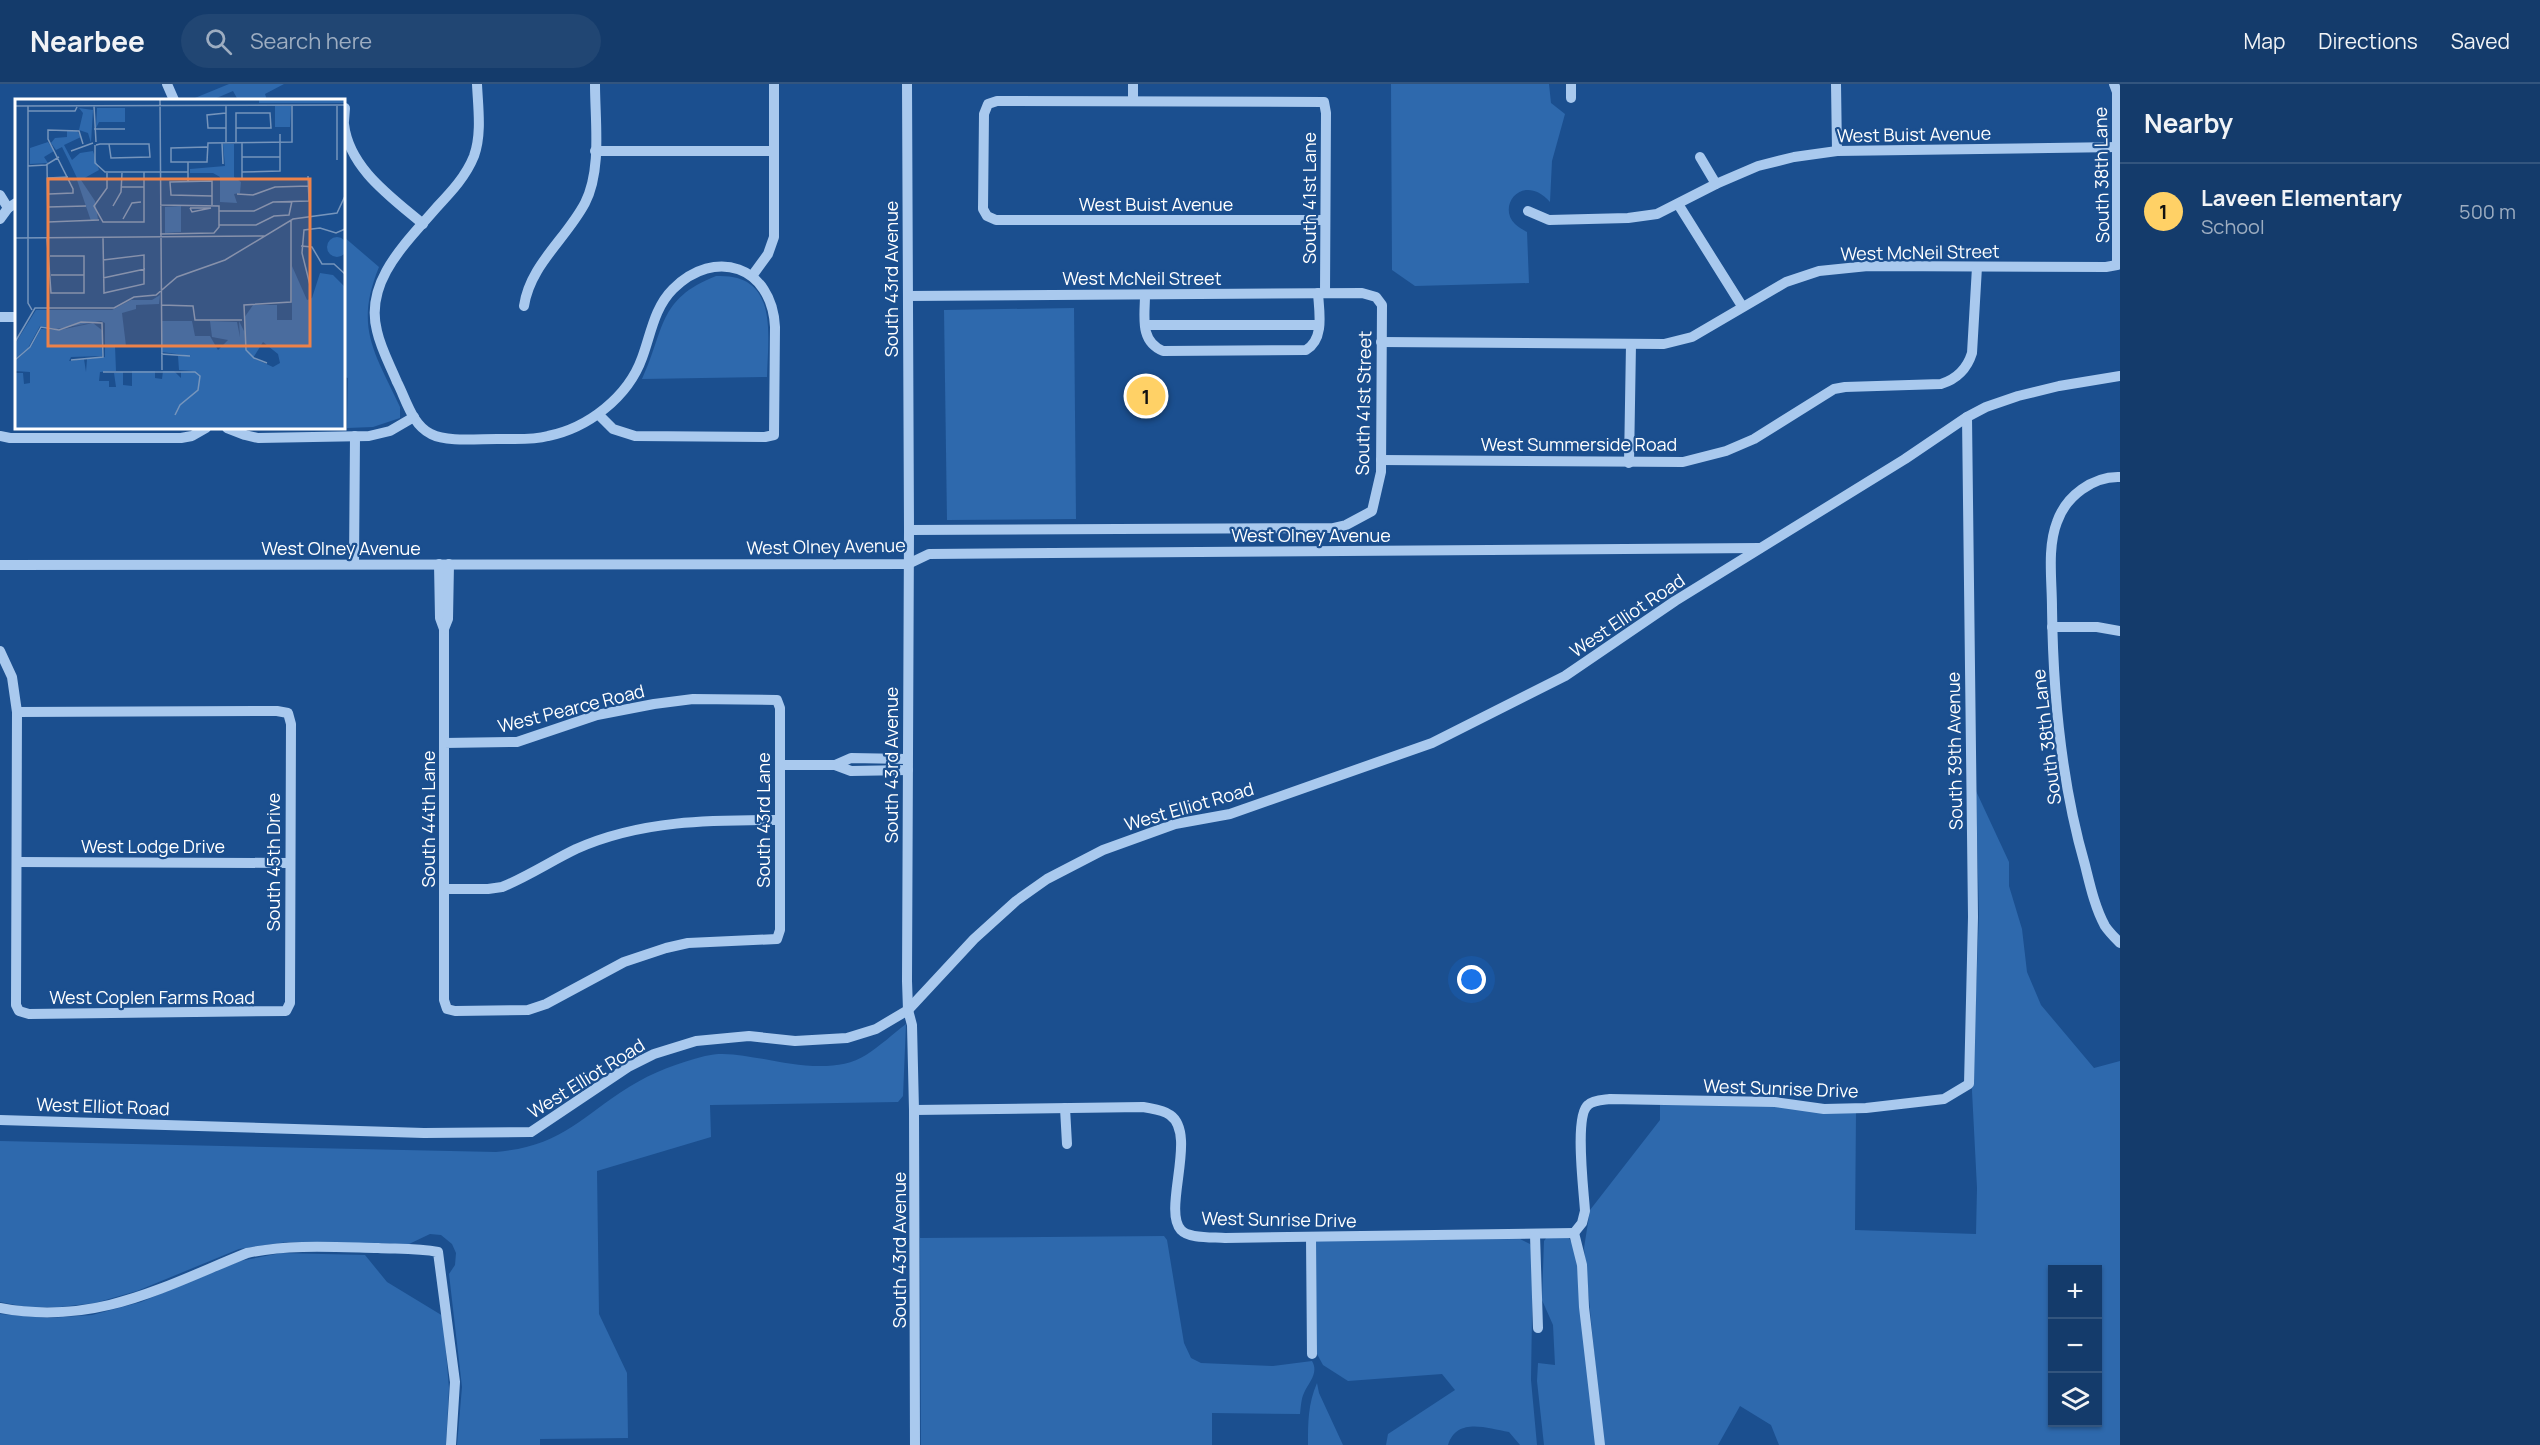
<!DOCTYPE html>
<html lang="en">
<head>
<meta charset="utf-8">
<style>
  :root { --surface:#143b6b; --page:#214673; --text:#f1f3f6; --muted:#9dadc1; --line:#33557e; --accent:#ffd166 }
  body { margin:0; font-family:Manrope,sans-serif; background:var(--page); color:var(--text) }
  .controls { position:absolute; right:18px; bottom:18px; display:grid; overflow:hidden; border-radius:0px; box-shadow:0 2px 4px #0004 }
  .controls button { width:54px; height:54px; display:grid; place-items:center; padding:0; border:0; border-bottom:2px solid var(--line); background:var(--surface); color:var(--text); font:30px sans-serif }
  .you { position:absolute; left:1472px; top:896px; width:21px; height:21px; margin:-15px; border:4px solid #fff; border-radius:50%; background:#1a73e8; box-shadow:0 0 0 9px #1a73e833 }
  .badge { display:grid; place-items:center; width:39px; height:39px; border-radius:50%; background:var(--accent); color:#111; font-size:20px; font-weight:700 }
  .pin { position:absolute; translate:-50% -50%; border:3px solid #fff; box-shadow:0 2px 6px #0006 }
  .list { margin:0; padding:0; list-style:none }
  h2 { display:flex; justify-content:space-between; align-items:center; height:78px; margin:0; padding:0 24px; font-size:26px }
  h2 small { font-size:20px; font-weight:400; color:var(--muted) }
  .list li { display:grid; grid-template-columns:39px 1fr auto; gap:18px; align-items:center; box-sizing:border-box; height:96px; padding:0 24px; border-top:2px solid var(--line) }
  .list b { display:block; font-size:22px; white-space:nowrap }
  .list p { margin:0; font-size:20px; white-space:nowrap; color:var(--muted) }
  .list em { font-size:20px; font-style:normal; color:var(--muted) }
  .icon { flex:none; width:33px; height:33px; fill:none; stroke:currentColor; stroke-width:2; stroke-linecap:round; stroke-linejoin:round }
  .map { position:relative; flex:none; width:2120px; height:1361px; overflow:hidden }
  header { display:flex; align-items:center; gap:36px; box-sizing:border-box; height:84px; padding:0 30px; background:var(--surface); border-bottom:2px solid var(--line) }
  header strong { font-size:28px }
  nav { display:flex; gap:33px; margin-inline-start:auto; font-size:21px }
  .search { width:420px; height:54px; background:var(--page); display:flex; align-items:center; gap:15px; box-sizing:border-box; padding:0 21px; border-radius:33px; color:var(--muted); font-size:22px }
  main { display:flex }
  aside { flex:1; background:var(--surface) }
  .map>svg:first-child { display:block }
  .green { fill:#2e69ad; fill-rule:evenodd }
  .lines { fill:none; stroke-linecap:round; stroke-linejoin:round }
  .minor { stroke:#a9c9ee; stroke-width:10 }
  .labels { text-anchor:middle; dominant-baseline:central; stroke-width:4.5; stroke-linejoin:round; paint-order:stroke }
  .street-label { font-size:18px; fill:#fff; stroke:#1b4f8f }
  .inset-road { fill:none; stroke:#7695bc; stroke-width:1.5 }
  .view { fill:#ee8249; fill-opacity:0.15; stroke:#ee8249; stroke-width:3 }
  .inset-edge { fill:none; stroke:#fff; stroke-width:3 }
</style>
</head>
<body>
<header>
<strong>Nearbee</strong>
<div class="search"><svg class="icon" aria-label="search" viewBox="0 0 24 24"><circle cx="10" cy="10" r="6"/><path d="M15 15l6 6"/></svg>Search here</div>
<nav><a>Map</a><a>Directions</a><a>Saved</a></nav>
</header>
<main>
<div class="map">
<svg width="2120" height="1361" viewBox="0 0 2120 1361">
  <rect width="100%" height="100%" fill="#1b4f8f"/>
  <g class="green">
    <path d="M229,0H284L265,10L267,16H238L233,7L212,16H190Z"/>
    <path d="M1391,0H1549L1551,19L1565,30L1552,77L1550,118C1524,88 1496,121 1515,140C1518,143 1523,146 1527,148L1529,199L1415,202L1392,186Z"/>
    <path d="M344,153L379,183C354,244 375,269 400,323V334L373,343L347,344L348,294L344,293Z"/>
    <path d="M716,192C779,189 768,250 767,293L642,295C665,246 657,215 716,192Z"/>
    <path d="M1074,224L1076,435L947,436L944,226Z"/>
    <path d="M1976,707L2009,778V802L2022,845L2027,888L2041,921L2094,984L2120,977V1361H1779L1771,1341L1740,1322L1718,1361H1603L1584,1164L1590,1126L1660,1036V1021L1776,1020L1856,1028L1855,1146L1976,1150L1977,1104L1972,1007L1979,831ZM2052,1186H2098V1338H2052Z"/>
    <path d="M906,940L903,1012L898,1018L710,1021L711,1053L597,1087L599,1230L627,1289L628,1354L540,1355V1361H457L462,1303L449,1190L455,1181L456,1169L452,1160L441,1151L430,1150L409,1160L287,1158L239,1165L137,1207L95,1219L60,1223H26L0,1218V1057L496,1068C562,1062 578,1035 629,1003C653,988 678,979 705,972C724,967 744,972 764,975C795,981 838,989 866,971C880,962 893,950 906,940Z"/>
    <path d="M1164,1152L1167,1156L1184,1259L1191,1274L1201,1279L1273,1282L1312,1277C1319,1289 1309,1298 1304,1309C1301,1315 1301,1323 1300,1330L1212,1329V1361H921L920,1154Z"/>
    <path d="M1547,1153H1568L1575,1163L1597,1361H1544L1537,1297L1538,1279L1555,1281L1553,1241L1542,1216L1544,1157Z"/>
    <path d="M1520,1155L1530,1160L1533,1166L1531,1296L1537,1361H1520L1509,1348C1486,1344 1457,1333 1448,1361H1386L1388,1350L1455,1306L1442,1290L1348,1297L1323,1281L1317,1270L1315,1156Z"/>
    <path d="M281,1169L365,1171L387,1198L443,1232L449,1304L446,1361H0V1230L49,1234L92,1231L141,1218L240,1177Z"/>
    <path d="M1317,1299L1319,1309L1343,1361H1308C1308,1338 1308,1320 1317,1299Z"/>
  </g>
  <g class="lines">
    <g class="minor">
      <path d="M167,0L174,16"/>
      <path d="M477,0C478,23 482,50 474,72C466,92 452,107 437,123C407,158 364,197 377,247C381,265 390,281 397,298C406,315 412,341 431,350C448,359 484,354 503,355C518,355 533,356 548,352C588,344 628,313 642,274C651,250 654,224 673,205C715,163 772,182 775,243L774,351L765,353L635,352L613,345L598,330"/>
      <path d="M907,0L909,446L907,897L908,926L912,941L914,1026L915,1361"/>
      <path d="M1133,0V17"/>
      <path d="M1571,0V14"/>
      <path d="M1836,0L1837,67"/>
      <path d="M344,37L345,24"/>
      <path d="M344,40C349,84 391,113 423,140"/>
      <path d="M595,67H774"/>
      <path d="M1700,73L1716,100"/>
      <path d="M0,111L8,124"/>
      <path d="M1678,120L1742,222"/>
      <path d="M1528,127L1549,136L1628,134L1657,130L1716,100L1758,82L1794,73L1837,67L2118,63"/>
      <path d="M0,135L8,124L16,119"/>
      <path d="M752,192L768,170L774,153V0"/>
      <path d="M1325,209L1326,29L1324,18L997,17L988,20L984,30L983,125L987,132L996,136H1325"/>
      <path d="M1145,211C1145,232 1139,257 1163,267L1306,266C1325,255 1319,227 1318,209"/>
      <path d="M908,212L1362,209L1376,213L1382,221L1381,388L1372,427L1346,441L1333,444L909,446"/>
      <path d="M524,222C530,181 566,155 585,119C602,86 595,37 595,0"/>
      <path d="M0,233H16"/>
      <path d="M1145,241H1319"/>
      <path d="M1381,258L1664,260L1692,253L1786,198L1819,187L1868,182L2106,183L2117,181V8L2114,0"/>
      <path d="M227,344L245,351L258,354L369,352L390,347L414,333"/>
      <path d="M0,352L10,354H181L192,352L206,344"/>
      <path d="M1381,376L1683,378L1726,367L1754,355L1834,305L1845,303L1941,300C1957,295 1967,285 1972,269L1977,183"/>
      <path d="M1629,379L1631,260"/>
      <path d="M2120,393C2093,392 2066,412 2057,438C2047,464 2052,496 2052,524C2053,611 2061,698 2085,781C2090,801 2095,824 2105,842C2109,848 2115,854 2120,859"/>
      <path d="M354,480L355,352"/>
      <path d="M439,480L440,534L444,545V916L447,925L455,927L528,926L546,920L624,878L666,864L688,859L777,855L780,846V624L777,616L693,615L654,620L597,631L517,658L444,659"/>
      <path d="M0,481L908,480L929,470L1760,464"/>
      <path d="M2052,543H2097L2120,547"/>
      <path d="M444,545L448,535L449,480"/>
      <path d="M0,567L12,593L17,628L16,921L19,927L29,930L286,927L290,919L291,640L288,629L277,627L17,628"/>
      <path d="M780,681H835L851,687L908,686"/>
      <path d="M835,681L851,674L907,675"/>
      <path d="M17,778L289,779"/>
      <path d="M444,805H488L502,803C527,793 551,777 576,765C641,736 710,736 780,736"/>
      <path d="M1065,1024L1067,1060"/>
      <path d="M914,1026L1143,1023C1152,1025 1162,1025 1170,1031C1198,1050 1162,1126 1181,1146C1189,1155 1213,1153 1225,1154L1574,1149"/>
      <path d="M0,1036L424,1049L531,1048L628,983L654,970L696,957L749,952L795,957L847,954L876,945L908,926L974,855L1016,817L1047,795L1103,766L1175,740L1230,730L1432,659L1565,592L1675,517L1905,375L1967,333L1986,323L2018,312L2059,302L2120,292"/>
      <path d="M1574,1149L1582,1139L1585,1127C1584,1108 1574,1032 1588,1021C1593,1016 1604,1016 1610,1015L1775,1018L1824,1025L1866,1024L1944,1015L1969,1000L1973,833L1967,333"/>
      <path d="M1574,1149L1582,1181L1584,1223L1600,1361"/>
      <path d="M1535,1151L1538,1244"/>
      <path d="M1311,1154L1312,1270"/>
      <path d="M0,1224C95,1242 163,1203 247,1169C289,1160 334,1163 378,1164C398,1165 418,1164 438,1168L455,1298L451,1361"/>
    </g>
  </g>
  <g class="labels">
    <g class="street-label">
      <text transform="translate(1914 50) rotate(-1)">West Buist Avenue</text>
      <text transform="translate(2101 91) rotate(-91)">South 38th Lane</text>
      <text transform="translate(1309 114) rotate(-90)">South 41st Lane</text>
      <text x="1156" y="120">West Buist Avenue</text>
      <text transform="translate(1920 168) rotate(-1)">West McNeil Street</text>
      <text x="1142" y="194">West McNeil Street</text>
      <text transform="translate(891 195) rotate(-90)">South 43rd Avenue</text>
      <text transform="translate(1363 319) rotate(-89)">South 41st Street</text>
      <text x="1579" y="360">West Summerside Road</text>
      <text x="1311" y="451">West Olney Avenue</text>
      <text transform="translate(826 462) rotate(-1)">West Olney Avenue</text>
      <text x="341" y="464">West Olney Avenue</text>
      <text transform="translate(1627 531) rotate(-34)">West Elliot Road</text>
      <text transform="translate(571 624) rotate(-14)">West Pearce Road</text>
      <text transform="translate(2046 653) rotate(-97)">South 38th Lane</text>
      <text transform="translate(1954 667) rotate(-91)">South 39th Avenue</text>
      <text transform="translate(891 681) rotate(-90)">South 43rd Avenue</text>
      <text transform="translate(1189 722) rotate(-16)">West Elliot Road</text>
      <text transform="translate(428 735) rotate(-90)">South 44th Lane</text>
      <text transform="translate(763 736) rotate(-90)">South 43rd Lane</text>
      <text x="153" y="762">West Lodge Drive</text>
      <text transform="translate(273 778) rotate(-90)">South 45th Drive</text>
      <text x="152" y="913">West Coplen Farms Road</text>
      <text transform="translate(586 994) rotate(-32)">West Elliot Road</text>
      <text transform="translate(1781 1004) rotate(2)">West Sunrise Drive</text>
      <text transform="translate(103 1022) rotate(2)">West Elliot Road</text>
      <text transform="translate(1279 1135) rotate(1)">West Sunrise Drive</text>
      <text transform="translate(899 1166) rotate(-90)">South 43rd Avenue</text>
    </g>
  </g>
  <g transform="translate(15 15)">
    <rect width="330" height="330" fill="#1b4f8f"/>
    <path d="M244,1H330V4H244ZM260,7H276L275,28H260ZM64,9L78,11L76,44L73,34L64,31L68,14ZM82,9H110V23H84L81,29ZM52,32H62L66,38L49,46L57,61L65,54L78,52L84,71L66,81L80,102L83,120L76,122L62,81L57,82L62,79L54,62L47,48L41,51L36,44L40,39L52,38ZM33,43L39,52L29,58L33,64L15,65V49ZM208,45H219V78L226,83L225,94L219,95L222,104L205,103V78L198,74H175V70L210,67ZM166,107V133L150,134V108ZM312 148a10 10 0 1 1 20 0a10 10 0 1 1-20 0ZM277,167L292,201L297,199L305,174L318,176L330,188V329H0V274H8L9,285L15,284V273L0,272V262L16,248L26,230L45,231L78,224L88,232L87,257L56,258L54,262L69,260L71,273L72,260L90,258V224L86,222L41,230L25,227L13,249L0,260V245L21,211H97L116,201H137L145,196L144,205L121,206V210L107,214L111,247H100L101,272L85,273L84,282H94V288H101L99,274L108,273V286L117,287V272H140V279L147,280L148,272H159L166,279V273L178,272L164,271L163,257H176L147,253V222H177L180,237H195L203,251L213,241L197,238L195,222L222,223L225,238L224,222L229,232V219L238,206H262V221H277ZM248,243L263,255L265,264L258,268L238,259Z" fill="#2e69ad" fill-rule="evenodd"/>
    <path class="inset-road" d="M145,1L147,271M211,6V43M322,6V61M0,7L330,6M13,7V204L17,211M79,7L81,43M13,12H60L62,8M211,14L192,16L193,29H211M221,29H256L255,14H221V44M79,30H110M207,44L208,65M80,46V64L90,73H173M81,46L85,45H134L135,58L96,59L94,45M192,48L156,49V63H192L193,44L277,43V6M56,52L78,44M227,58H265M173,63V82M32,66L33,123L84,121M13,67L31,66L44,58M227,73L265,72V35M92,74V89L79,107L88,123H129V73M33,79L53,78M227,81V44M107,88H129M34,95L58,94V90L33,40V31L64,32L68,45M222,95L238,96L260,88L294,87M145,106L204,107V128L199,134L145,135M197,106V82L155,83L156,96L197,97M98,107L106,93L107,74M33,108L71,107M175,109L177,113L196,109M175,109H196M204,112H239L258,103L294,102L293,77M108,120L117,104L126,103M204,126H241L259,117L274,116L277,102M0,139L250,137M32,139L36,194H69V157H35M88,139L89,194L129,185V156L88,161M286,147L297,148L307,165H319L330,175M36,176H69M88,179L130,170M295,186L287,154L289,131L305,129L321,134L330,130M146,206L178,207L180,221H227M0,243L20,209H99L119,198L141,196L162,178L210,161L278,120L322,114L330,97M146,255L175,257M0,261L15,248L26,228L44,231L66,223L87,224L88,258L56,261M252,264L239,259L231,251L229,206L276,203V121M88,273H180L185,277L183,291L165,306L160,316"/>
    <path class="view" d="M33,80H295V247H33Z"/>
    <rect width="330" height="330" class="inset-edge"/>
  </g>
</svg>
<div class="controls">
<button>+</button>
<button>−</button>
<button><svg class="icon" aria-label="layers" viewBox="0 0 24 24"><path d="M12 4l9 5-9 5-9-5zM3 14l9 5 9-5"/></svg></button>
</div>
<div class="you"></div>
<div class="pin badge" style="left:1146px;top:312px">1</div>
</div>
<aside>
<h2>Nearby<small></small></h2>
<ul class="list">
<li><span class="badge">1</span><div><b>Laveen Elementary</b><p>School</p></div><em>500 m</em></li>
</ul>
</aside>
</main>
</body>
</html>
